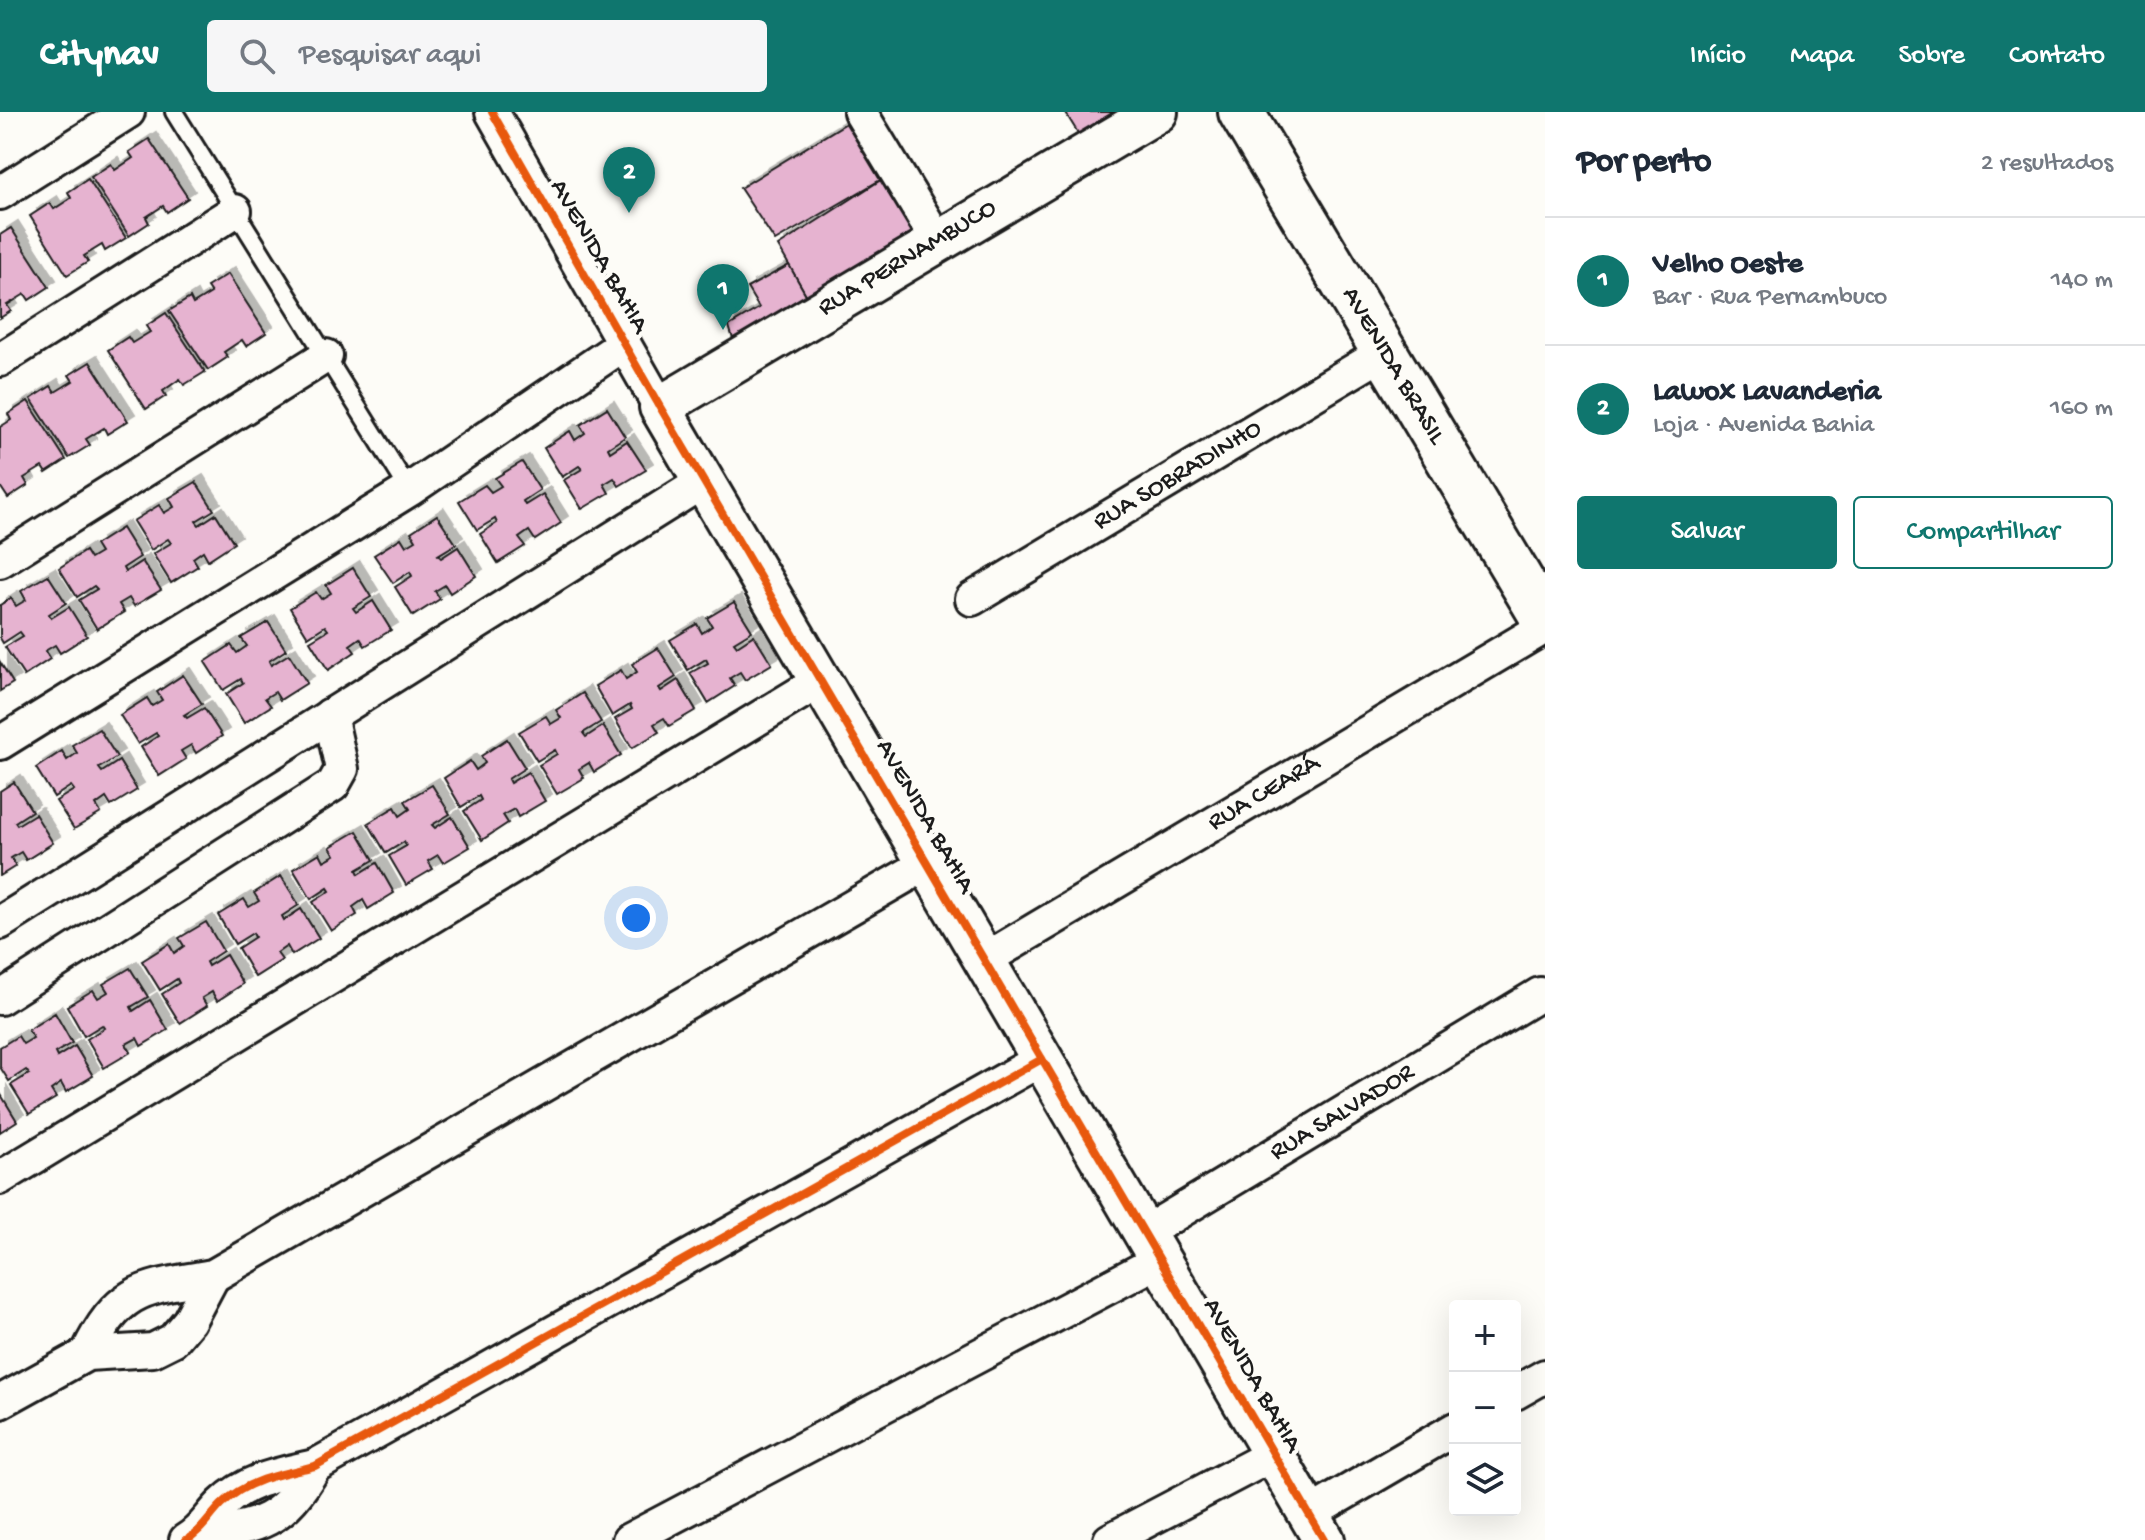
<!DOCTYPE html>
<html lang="pt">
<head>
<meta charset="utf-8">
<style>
  :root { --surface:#fff; --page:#f6f6f7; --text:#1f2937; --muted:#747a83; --line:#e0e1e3; --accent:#0f766e }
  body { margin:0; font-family:"Gochi Hand",sans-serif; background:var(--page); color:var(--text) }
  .controls { position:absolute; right:24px; bottom:24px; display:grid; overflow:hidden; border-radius:8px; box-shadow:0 8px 32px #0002 }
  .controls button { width:72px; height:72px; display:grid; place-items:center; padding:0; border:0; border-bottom:2px solid var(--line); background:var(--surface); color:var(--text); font:40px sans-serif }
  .you { position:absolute; left:636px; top:806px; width:28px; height:28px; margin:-20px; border:6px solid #fff; border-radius:50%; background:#1a73e8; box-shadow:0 0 0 12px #1a73e833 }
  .badge { display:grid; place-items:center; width:52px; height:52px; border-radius:50%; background:var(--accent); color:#fff; font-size:26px; font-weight:700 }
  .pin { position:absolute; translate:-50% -66px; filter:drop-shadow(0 2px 4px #0008) }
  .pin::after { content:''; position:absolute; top:42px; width:28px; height:24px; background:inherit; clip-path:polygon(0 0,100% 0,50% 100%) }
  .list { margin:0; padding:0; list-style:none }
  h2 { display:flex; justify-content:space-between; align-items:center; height:104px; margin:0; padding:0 32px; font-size:34px }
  h2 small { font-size:26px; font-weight:400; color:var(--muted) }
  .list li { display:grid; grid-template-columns:52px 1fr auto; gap:24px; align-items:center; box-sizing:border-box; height:128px; padding:0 32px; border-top:2px solid var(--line) }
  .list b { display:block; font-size:30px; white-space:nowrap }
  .list p { margin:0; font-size:26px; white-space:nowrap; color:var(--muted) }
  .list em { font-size:26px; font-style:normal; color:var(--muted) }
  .actions { display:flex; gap:16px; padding:24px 32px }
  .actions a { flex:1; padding:18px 0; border:2px solid var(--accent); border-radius:8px; text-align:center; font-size:28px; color:var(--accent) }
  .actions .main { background:var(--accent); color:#fff }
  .icon { flex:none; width:44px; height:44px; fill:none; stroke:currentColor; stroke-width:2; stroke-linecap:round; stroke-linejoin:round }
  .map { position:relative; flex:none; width:1545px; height:1428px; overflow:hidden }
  header { display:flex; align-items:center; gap:48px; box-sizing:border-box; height:112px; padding:0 40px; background:var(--accent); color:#fff }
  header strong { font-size:38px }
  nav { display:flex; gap:44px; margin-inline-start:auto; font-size:28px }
  .search { width:560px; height:72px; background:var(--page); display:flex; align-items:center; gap:20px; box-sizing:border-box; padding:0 28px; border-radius:8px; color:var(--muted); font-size:30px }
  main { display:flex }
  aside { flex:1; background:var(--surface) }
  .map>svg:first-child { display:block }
  .building { fill:#e6b3d0; stroke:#1c1c1c; stroke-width:2; filter:url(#shadow) }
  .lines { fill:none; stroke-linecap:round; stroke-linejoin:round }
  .service-casing { stroke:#1c1c1c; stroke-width:22 }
  .minor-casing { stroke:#1c1c1c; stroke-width:38 }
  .tertiary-casing { stroke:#1c1c1c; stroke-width:46 }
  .secondary-casing { stroke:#1c1c1c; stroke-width:50 }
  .service { stroke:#fdfcf7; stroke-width:16 }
  .minor { stroke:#fdfcf7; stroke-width:32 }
  .tertiary { stroke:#fdfcf7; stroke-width:40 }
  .secondary { stroke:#fdfcf7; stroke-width:44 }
  .cycleway-casing { stroke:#fdfcf7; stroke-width:13 }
  .cycleway { stroke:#e8590c; stroke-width:8 }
  .labels { text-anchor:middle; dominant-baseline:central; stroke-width:8; stroke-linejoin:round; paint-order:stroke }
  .street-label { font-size:26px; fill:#1c1c1c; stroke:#fdfcf7 }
</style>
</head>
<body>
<header>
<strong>Citynav</strong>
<div class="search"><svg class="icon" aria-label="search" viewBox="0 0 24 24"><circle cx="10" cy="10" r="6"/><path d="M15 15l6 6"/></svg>Pesquisar aqui</div>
<nav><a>Início</a><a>Mapa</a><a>Sobre</a><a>Contato</a></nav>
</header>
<main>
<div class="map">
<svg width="1545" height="1428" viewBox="0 0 1545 1428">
  <defs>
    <filter id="shadow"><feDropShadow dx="7" dy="-7" stdDeviation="0" flood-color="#0004"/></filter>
  </defs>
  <rect width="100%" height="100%" fill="#fdfcf7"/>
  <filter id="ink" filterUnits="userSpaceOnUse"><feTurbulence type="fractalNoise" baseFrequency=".0125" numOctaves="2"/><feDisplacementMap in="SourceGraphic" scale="16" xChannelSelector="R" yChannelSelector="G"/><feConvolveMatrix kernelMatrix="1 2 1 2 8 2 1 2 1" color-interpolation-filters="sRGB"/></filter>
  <g filter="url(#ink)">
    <g class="building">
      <path d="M1065,0H1126L1081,26Z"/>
      <path d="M853,7L887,64L775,129L740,76Z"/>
      <path d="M149,27L188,86L167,100L163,94L146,105L149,111L129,124L91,65L111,52L115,58L133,46L129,40Z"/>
      <path d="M887,64L919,124L809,188L778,134Z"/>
      <path d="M88,67L126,126L105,139L102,133L84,144L88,150L67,163L30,104L50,91L54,97L71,86L68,80Z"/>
      <path d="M11,116L49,175L29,188L25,182L7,193L11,199L0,206V123Z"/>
      <path d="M789,153L809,188L735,234L729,214L759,196L747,176Z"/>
      <path d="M228,162L266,221L246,234L242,228L224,240L228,245L208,258L169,199L190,186L193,192L211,181L207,175Z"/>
      <path d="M166,201L205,260L184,273L180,267L163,279L166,284L146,297L108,238L128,225L132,231L150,220L146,214Z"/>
      <path d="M90,250L128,309L107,322L104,316L86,327L90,333L69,346L31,287L51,274L55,280L73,269L69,263Z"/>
      <path d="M28,289L66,348L46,361L42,355L24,366L28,373L8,386L0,374V315L11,308L8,302Z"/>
      <path d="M607,296L625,325L608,336L610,340L627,329L646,358L619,374L614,366L604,372L609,381L582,397L564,368L582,357L579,354L562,365L544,336L570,319L575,328L585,321L580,313Z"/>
      <path d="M522,350L540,378L523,389L525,393L543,382L561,411L535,428L529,419L519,426L525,434L498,451L480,422L497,411L495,407L477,418L459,389L485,373L491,380L501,374L495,366Z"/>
      <path d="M196,370L214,398L196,409L199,413L216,402L234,431L208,448L203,439L193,446L198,454L171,471L153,442L171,431L168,427L151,438L133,409L159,393L164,401L174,395L169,386Z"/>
      <path d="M437,403L456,432L438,443L441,446L458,435L476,464L450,481L445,473L435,479L440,487L413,504L395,475L412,464L410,460L393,471L374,443L401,426L406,434L416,428L411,420Z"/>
      <path d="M122,416L140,445L123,456L125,460L142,449L161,478L134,494L129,486L119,492L124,500L97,517L79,488L97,477L94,474L77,485L59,456L85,439L90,447L100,441L95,433Z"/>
      <path d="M353,456L371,485L353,496L356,500L373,489L391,518L365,534L360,526L350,533L355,540L328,558L310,529L328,518L325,514L308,525L290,496L316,480L321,487L331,481L326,473Z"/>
      <path d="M48,463L66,491L49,502L51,506L69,495L87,524L60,541L55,533L45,539L50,547L24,564L5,535L23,524L20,520L3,531L0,526V493L11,486L16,494L26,488L21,479Z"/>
      <path d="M734,490L752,519L734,530L737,534L754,523L772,552L745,568L740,560L730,566L735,574L708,591L690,561L708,551L706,547L688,558L670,528L697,512L702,521L712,514L707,506Z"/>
      <path d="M268,510L286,538L269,549L271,553L289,542L307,571L280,588L275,580L265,586L271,594L244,611L226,582L243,571L241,567L223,578L205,550L231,533L237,541L247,534L241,526Z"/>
      <path d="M658,536L676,565L659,576L661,579L678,568L696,598L669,614L664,606L654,612L659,620L632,636L615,607L632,597L630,593L612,604L595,574L621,558L626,567L637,560L632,552Z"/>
      <path d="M0,550L13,571L0,579Z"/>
      <path d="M183,563L202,592L184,603L187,606L204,596L222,624L196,641L191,633L181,639L186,647L159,664L141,635L158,624L156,621L138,632L120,603L147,586L152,594L162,588L157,580Z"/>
      <path d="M583,581L601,610L583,621L586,625L603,614L621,643L594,660L589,651L579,657L584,666L557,682L539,653L557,642L555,638L537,649L519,620L546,604L551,612L561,606L556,598Z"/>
      <path d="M99,617L117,645L99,656L102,660L119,649L137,678L111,694L106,686L96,693L101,701L74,717L56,689L74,678L71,674L54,685L36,656L62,639L67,648L77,641L72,633Z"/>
      <path d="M507,627L525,656L508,667L510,671L528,660L545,689L518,705L514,697L503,703L508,711L482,728L464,699L481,688L479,684L461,695L444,666L470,649L476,658L485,651L481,644Z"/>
      <path d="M14,670L32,699L15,710L17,713L35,702L53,731L26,748L21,740L11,746L16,754L0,764V679Z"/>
      <path d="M432,673L450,702L432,713L435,716L452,705L470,735L443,751L438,743L428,749L433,757L406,773L389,744L406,734L404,730L386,741L368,711L395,695L400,704L410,697L405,689Z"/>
      <path d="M357,719L374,748L357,758L359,762L377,751L394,781L368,797L363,788L353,795L357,803L331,819L313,790L330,779L328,776L311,787L293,757L320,741L324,749L335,743L330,735Z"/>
      <path d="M281,764L299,793L282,804L284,808L301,797L319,826L292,843L287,834L277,841L282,848L255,865L238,836L255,825L253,821L235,832L218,803L244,787L249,795L259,789L254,781Z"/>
      <path d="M206,810L223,839L206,850L208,854L226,843L243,872L217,889L212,880L202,886L207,894L180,911L162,882L179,871L177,867L160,878L142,849L169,832L174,841L184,834L179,826Z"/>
      <path d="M130,856L148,885L131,895L133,899L150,888L168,918L141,934L137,926L126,932L131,940L104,956L87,927L104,916L102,913L84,924L67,894L93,878L98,886L108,880L103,872Z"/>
      <path d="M55,901L72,931L55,941L57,945L75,934L93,964L66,980L61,971L51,978L56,986L29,1002L11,973L29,962L26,958L9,969L0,955V935L18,924L23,932L33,926L28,918Z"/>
      <path d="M0,981L17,1009L0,1020Z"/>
    </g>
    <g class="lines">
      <defs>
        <path id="service" d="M174,0L409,378"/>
        <g id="minor">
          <path d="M492,0L660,295"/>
          <path d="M860,0L938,129"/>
          <path d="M0,81L128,0"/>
          <path d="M0,248L235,99"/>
          <path d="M0,449L326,244"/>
          <path id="s1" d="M972,487L1385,240"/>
          <path d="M0,631L409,378L624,232"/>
          <path d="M0,811L704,369"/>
          <path id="s2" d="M984,848L1545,515"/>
          <path d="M0,886L333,673L342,657L330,603"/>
          <path d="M0,1066L820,569"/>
          <path id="s3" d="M1144,1121L1540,882"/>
          <path d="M87,1242C120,1174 145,1176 213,1164L928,751"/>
          <path d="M1515,1281L1545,1264"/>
          <path d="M0,1290L87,1242L153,1238L173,1228L189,1209L213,1164"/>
          <path d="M1309,1402L1455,1317"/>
          <path d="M198,1421C260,1417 283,1409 315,1354"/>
          <path d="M186,1428C202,1419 209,1405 222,1392C247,1367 282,1362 315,1354L1042,947"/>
          <path d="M629,1428L1160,1148"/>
          <path d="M1110,1428L1274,1342"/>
        </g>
        <path id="tertiary" d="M1157,0L660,295L1324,1428"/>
        <g id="secondary">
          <path id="s4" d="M1241,0L1545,509"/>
        </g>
      </defs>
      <use href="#service" class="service-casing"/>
      <use href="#minor" class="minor-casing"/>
      <use href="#tertiary" class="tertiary-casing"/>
      <use href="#secondary" class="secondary-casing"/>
      <use href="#service" class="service"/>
      <use href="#minor" class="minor"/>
      <use href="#tertiary" class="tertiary"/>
      <use href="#secondary" class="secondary"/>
      <defs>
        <g id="cycleway">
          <path d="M492,0L660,295L1324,1428"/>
          <path d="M186,1428C202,1419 209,1405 222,1392C247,1367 282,1362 315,1354L1042,947"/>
        </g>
      </defs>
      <use href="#cycleway" class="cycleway-casing"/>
      <use href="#cycleway" class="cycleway"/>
    </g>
  </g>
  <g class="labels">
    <g class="street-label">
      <text transform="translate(598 145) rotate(60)">AVENIDA BAHIA</text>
      <text transform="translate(908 147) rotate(-31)">RUA PERNAMBUCO</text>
      <text stroke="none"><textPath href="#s4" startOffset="296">AVENIDA BRASIL</textPath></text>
      <text stroke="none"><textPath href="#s1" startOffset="240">RUA SOBRADINHO</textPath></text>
      <text stroke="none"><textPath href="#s2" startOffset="326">RUA CEARÁ</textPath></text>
      <text transform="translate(924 705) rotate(60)">AVENIDA BAHIA</text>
      <text stroke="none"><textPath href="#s3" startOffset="232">RUA SALVADOR</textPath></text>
      <text transform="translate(1251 1264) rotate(60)">AVENIDA BAHIA</text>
    </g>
  </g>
</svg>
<div class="controls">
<button>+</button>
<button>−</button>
<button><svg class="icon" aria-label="layers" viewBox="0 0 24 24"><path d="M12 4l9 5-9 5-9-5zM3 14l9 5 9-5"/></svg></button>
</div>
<div class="you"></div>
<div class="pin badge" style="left:723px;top:218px">1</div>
<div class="pin badge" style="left:629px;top:101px">2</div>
</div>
<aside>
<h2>Por perto<small>2 resultados</small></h2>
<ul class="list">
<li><span class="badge">1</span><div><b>Velho Oeste</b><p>Bar · Rua Pernambuco</p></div><em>140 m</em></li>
<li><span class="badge">2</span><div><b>Lawox Lavanderia</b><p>Loja · Avenida Bahia</p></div><em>160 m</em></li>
</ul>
<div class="actions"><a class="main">Salvar</a><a>Compartilhar</a></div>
</aside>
</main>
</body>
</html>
